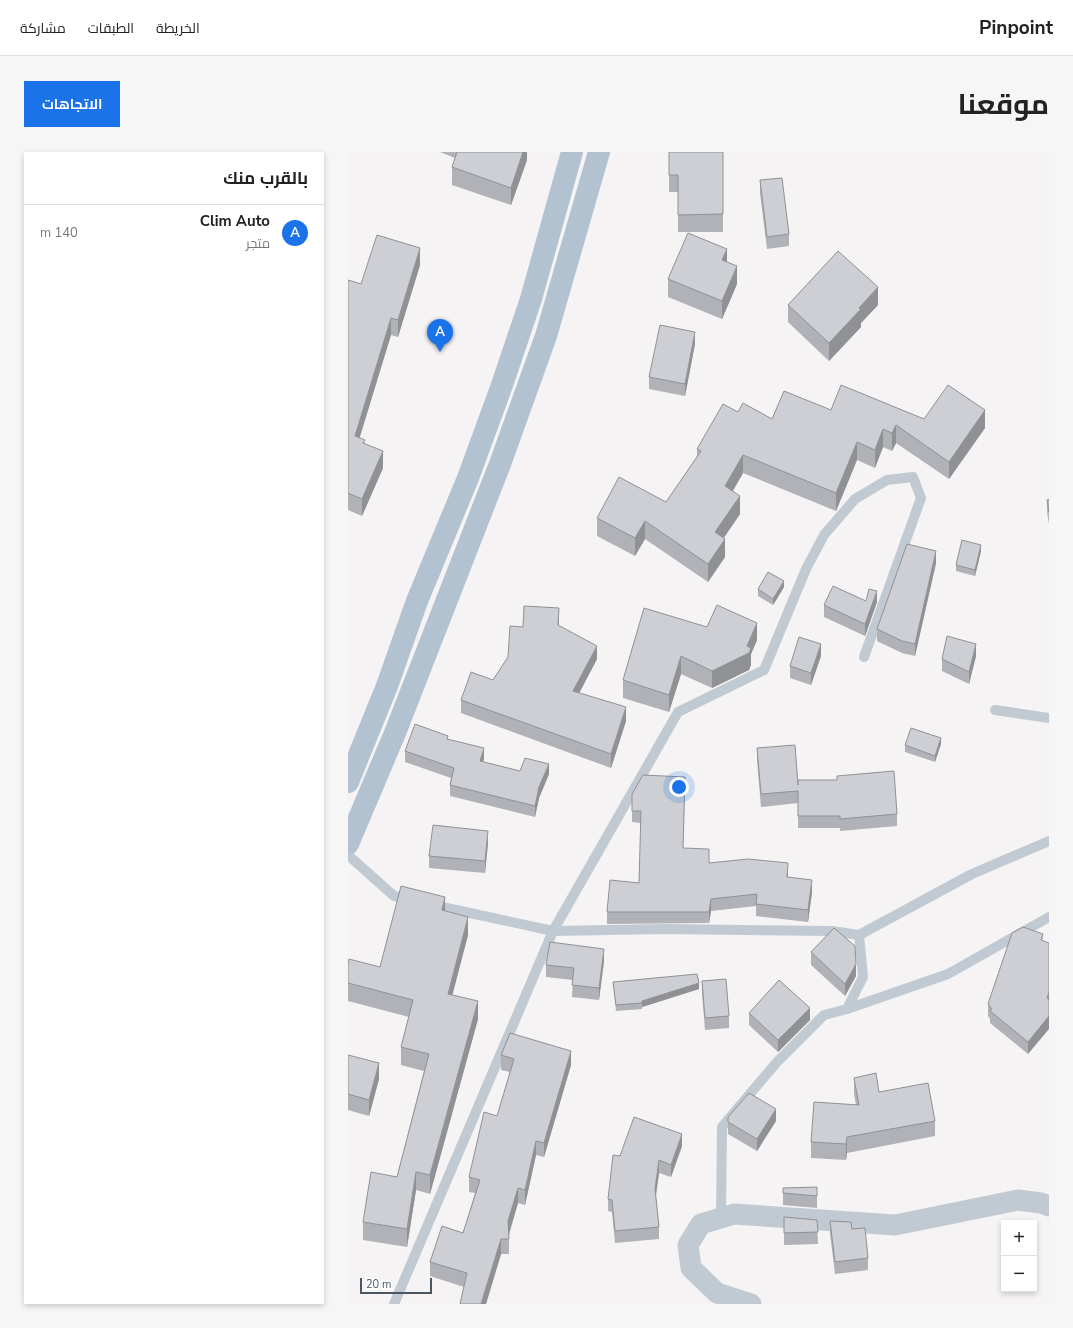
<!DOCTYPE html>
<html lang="ar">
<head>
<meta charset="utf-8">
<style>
  :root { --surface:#fff; --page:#f6f6f6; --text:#222; --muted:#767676; --line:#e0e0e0; --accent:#1a73e8 }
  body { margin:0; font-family:"Nunito Sans",Cairo,sans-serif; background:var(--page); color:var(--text); direction:rtl }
  .controls { position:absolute; right:12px; bottom:12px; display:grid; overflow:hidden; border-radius:0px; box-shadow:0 2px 6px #0003 }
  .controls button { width:36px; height:36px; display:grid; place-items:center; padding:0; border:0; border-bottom:1px solid var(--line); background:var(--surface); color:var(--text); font:20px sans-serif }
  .scale { position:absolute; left:12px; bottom:10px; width:72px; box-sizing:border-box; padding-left:4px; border:2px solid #4a5661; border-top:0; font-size:11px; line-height:14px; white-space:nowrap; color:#4a5661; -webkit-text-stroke:3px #fff; paint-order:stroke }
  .you { position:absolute; left:331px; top:635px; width:14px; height:14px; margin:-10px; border:3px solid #fff; border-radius:50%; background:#1a73e8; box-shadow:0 0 0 6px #1a73e833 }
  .badge { display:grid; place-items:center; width:26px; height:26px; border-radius:50%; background:var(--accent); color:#fff; font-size:13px; font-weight:700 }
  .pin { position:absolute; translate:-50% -33px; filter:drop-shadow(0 1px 2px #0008) }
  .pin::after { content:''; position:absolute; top:21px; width:14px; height:12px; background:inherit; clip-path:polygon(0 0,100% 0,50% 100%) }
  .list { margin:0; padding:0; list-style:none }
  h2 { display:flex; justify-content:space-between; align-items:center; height:52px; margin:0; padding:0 16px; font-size:17px }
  h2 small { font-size:13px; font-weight:400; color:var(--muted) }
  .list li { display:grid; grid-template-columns:26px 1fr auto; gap:12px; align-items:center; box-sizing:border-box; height:56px; padding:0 16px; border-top:1px solid var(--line) }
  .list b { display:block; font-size:15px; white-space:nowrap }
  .list p { margin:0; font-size:13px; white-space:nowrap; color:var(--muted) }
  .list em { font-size:13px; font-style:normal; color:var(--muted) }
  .map { position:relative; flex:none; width:701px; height:1152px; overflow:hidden; direction:ltr; border-radius:0px }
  header { display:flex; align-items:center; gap:24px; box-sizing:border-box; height:56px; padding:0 20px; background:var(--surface); border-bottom:1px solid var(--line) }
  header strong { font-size:19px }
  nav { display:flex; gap:22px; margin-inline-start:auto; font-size:14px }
  .intro { display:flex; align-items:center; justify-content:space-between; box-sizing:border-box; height:96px; padding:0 24px }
  h1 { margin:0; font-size:28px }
  .button { padding:10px 18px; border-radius:0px; background:var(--accent); color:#fff; font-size:14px; font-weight:700 }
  main { display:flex; gap:24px; padding:0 24px }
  aside { flex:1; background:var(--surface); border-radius:0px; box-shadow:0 2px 6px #0003 }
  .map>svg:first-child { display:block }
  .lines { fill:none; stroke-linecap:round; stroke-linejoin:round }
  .service { stroke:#c1cad2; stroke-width:10 }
  .minor { stroke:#c1cad2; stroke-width:21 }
  .primary { stroke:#b3c2d1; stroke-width:22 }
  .wall { fill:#b0b2b7 }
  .shaded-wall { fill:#909195 }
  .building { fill:#cdcfd5; stroke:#909195 }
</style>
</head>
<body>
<header>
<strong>Pinpoint</strong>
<nav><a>الخريطة</a><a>الطبقات</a><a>مشاركة</a></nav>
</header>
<div class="intro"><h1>موقعنا</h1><a class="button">الاتجاهات</a></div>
<main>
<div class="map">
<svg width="701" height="1152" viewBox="0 0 701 1152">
  <rect width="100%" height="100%" fill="#f5f3f3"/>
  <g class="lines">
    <g class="service">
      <path d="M647,558L701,566"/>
      <path d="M0,703L46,744L64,748"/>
      <path d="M85,753L205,779L316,777L484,779L511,783L515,825L499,857"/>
      <path d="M511,783L624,722L701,689"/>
      <path d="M373,1066L374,975L429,910L476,863L499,857L600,822L701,765"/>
      <path d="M46,1152L205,779L330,560L416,518L458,417L476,383L507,347L539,328L565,325L573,346L516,505"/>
    </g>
    <path class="minor" d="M403,1152L369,1141L343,1116L340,1093L353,1072L386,1062L547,1073L670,1048L693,1051L701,1054"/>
    <g class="primary">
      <path d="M0,630L39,534L69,449L120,326L154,233L183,147L224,0"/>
      <path d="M0,692L47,581L152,312L198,184L251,0"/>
    </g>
  </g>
  <g class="wall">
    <path d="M92,0H179V8L163,53L104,33V15L107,6Z"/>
    <path d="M321,0H375V80H330V40H321Z"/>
    <path d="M412,28L441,82V94L419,97L412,41Z"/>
    <path d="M379,110L389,132L374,167L320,145V127Z"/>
    <path d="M72,113L50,185L43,183L11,286L17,291L35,316L14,364L0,358V128L13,132Z"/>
    <path d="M440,153H530L513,171V175L481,209L440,170Z"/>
    <path d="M347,192L337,244L301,237V225Z"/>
    <path d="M483,258L576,267L637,276L601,327L548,291L544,299L535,295L527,316L509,308L488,359L395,321L385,339L392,362L376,386L377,405L360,430L297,387L287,404L249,384V366L318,350L349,305V297L390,260L424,267Z"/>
    <path d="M701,347V372L699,360V348Z"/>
    <path d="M633,399L627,424L608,419V413Z"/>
    <path d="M588,411L567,504L554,501L529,489V477Z"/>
    <path d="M436,435L425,453L410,444V437Z"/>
    <path d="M518,449L529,450L517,484L476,465V453Z"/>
    <path d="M211,469V474L249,507L231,541L278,569L263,616L113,561V548L145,528L160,505L175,475Z"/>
    <path d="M359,475L409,488L403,502V513L401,518L364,536L333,522L321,560L275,546V528Z"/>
    <path d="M473,504L463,533L442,526V514Z"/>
    <path d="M628,504L621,532L594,519V507Z"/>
    <path d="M100,588L136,607L135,610L172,619L201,622L191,646L187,665L102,644V633L103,626L57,610V599Z"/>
    <path d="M593,592L587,610L557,600V593Z"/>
    <path d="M409,596L450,633L489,628V624L549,662V674L492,679V676H450V651L413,655L409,608Z"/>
    <path d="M337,636L335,696L361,711L440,722V725L464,740L460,770L408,764V754L363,759L361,771L259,772V760L291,731L293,671L284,670V642Z"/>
    <path d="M140,691L137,721L81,716V704Z"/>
    <path d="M97,759L120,783L104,843L130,867L82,1042L68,1038L59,1095L15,1088V1070L49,1025L76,919L53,913V895L61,865L0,849V812L32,815Z"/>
    <path d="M695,782L680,902L642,871V867L640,864V852Z"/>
    <path d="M463,800L508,824L497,844L463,813Z"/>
    <path d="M256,809L251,848L224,845L225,828L198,825V813Z"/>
    <path d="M354,829L381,864V876L357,878L354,841Z"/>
    <path d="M265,830L351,837L294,855V857L268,859Z"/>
    <path d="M401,861L462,868L430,900L401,873Z"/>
    <path d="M0,903L31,927L21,964L0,958Z"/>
    <path d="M153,903L223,913L196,1005L188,1003L177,1053L170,1051L161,1083V1102H153L138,1152H112L116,1135L82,1124V1110L115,1081L127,1041L121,1040V1025L149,964L162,920L153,918Z"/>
    <path d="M506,926L531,940L587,969V984L499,1001L498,1008L463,1006V990L508,953L506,942Z"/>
    <path d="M380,965L428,969L409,999L380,982Z"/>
    <path d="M334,994L323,1025L311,1021L308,1044L311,1075V1087L267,1091L264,1060L260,1059V1047L272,1004Z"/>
    <path d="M469,1035V1056L435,1053V1036Z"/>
    <path d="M436,1065L469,1068L470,1092L436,1093Z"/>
    <path d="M482,1069L504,1077L520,1106V1118L487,1122L482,1082Z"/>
  </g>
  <g class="shaded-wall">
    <path d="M175,0H179V8L163,53V36Z"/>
    <path d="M72,96V113L50,185V168Z"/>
    <path d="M379,97V114L374,108Z"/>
    <path d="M389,114V132L374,167V149Z"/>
    <path d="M530,135V153L513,171V175L481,209V191L511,156Z"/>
    <path d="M43,166V183L7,301V284Z"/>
    <path d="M347,180V192L337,244V232Z"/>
    <path d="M637,258V276L601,327V310Z"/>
    <path d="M548,273V291L544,299V281Z"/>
    <path d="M535,277V295L527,316V298Z"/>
    <path d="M509,290V308L488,359V341Z"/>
    <path d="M35,299V316L14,364V347Z"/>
    <path d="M395,303V321L377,352V334Z"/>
    <path d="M392,344V362L367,398V380Z"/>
    <path d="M297,369V387L287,404V386Z"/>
    <path d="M377,387V405L360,430V412Z"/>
    <path d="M633,393V399L627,424V418Z"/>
    <path d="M588,399V411L567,504V492Z"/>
    <path d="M436,429V435L425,453V447Z"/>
    <path d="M529,439V450L517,484V472Z"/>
    <path d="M211,456V469L210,487V473Z"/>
    <path d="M409,471V488L403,502V513L401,518L364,536V519L399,494Z"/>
    <path d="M473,492V504L463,533V521Z"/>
    <path d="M628,492V504L621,532V520Z"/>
    <path d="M249,494V507L225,553V539Z"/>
    <path d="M333,504V522L321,560V543Z"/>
    <path d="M278,555V569L263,616V602Z"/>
    <path d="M593,586V592L587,610V604Z"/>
    <path d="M136,596V607L132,620V609Z"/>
    <path d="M201,612V622L191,646L187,665V654L191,635Z"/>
    <path d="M140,679V691L137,721V709Z"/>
    <path d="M440,711V722L439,737V725Z"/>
    <path d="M464,728V740L460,770V758Z"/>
    <path d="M97,745V763L94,758Z"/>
    <path d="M363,747V759L361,771V760Z"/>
    <path d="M120,765V783L100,860V842Z"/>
    <path d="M256,797V809L251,848V836Z"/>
    <path d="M508,812V824L497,844V832Z"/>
    <path d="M351,831V837L294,855V849Z"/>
    <path d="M701,840V852L699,846Z"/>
    <path d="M130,849V867L82,1042V1023Z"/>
    <path d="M462,856V868L430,900V888Z"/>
    <path d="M701,864V877L680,902V890Z"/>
    <path d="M223,899V913L196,1005V991Z"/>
    <path d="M31,911V927L21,964V948Z"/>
    <path d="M428,957V969L409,999V987Z"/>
    <path d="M334,982V994L323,1025V1013Z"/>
    <path d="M499,985V1001L498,1008V992Z"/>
    <path d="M188,989V1003L177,1053V1038Z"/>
    <path d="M311,1008V1021L307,1049V1037Z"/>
    <path d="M68,1020V1038L59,1095V1077Z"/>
    <path d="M170,1036V1051L160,1084V1069Z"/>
    <path d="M153,1087V1102L138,1152H133Z"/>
  </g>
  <g class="building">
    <path d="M109,0H175L163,36L104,15Z"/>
    <path d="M321,0H375V62L330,63V23H321Z"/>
    <path d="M434,26L441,82L419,85L412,28Z"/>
    <path d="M340,81L379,97L374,108L389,114L374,149L320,127Z"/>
    <path d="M29,83L72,96L50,168L43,166L7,284L17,288L15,291L35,299L14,347L0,341V128L13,132Z"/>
    <path d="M490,99L530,135L511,156L513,157L481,191L440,153Z"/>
    <path d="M312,173L347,180L337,232L301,225Z"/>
    <path d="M493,233L576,267L600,233L637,258L601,310L548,273L544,281L535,277L527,298L509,290L488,341L395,303L377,334L392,344L367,380L377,387L360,412L297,369L287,386L249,366L271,325L318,350L353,299L349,297L375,252L390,260L395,251L424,267L436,239L483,258Z"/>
    <path d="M701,347V360L699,348Z"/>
    <path d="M614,388L633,393L627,418L608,413Z"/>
    <path d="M559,392L588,399L567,492L554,489L529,477Z"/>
    <path d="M420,420L436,429L425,447L410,437Z"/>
    <path d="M485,434L518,449L521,437L529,439L517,472L476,453Z"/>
    <path d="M369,453L409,471L399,494L403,496L401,501L364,519L333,504L321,543L275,528L296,456L359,475Z"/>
    <path d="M176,454L211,456L210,473L249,494L225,539L278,555L263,602L113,548L123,520L145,528L160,505L162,474L175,475Z"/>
    <path d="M599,484L628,492L621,520L594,507Z"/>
    <path d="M451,485L473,492L463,521L442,514Z"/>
    <path d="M67,572L100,584L99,587L136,596L132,609L172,619L177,606L201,612L191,635L187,654L102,633L106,616L57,599Z"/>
    <path d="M563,576L593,586L587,604L557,593Z"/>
    <path d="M447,593L450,633V628H489V624L546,619L549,662L492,667V664H450V639L413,642L409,596Z"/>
    <path d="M295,623L337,625L335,696L361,697V711L400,707L440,711L439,725L464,728L460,758L408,752L409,742L363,747L361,760H259L262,728L291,731L293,659H284V642Z"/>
    <path d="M85,673L140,679L137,709L81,704Z"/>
    <path d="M53,734L97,745L94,758L120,765L100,842L130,849L82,1023L68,1020L59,1077L15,1070L23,1020L49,1025L81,902L53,895L65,848L0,831V812L1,807L32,815Z"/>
    <path d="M675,775L695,782L693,788L701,791V840L699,846L701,848V864L680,890L642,859L644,857L640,852L664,781Z"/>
    <path d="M486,776L507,794L508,812L497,832L463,800Z"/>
    <path d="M202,790L256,797L251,836L224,833L226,816L198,813Z"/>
    <path d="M349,822L351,831L294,849V851L268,853L265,830Z"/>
    <path d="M378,827L381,864L357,866L354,829Z"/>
    <path d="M431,828L462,856L430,888L401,861Z"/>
    <path d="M162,881L223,899L196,991L188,989L177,1038L170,1036L160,1069L161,1087H153L133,1152H112L119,1121L82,1110L94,1074L115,1081L132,1028L121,1025L136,960L149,964L166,907L153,903Z"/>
    <path d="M0,903L31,911L21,948L0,942Z"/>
    <path d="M528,921L531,940L580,931L587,969L499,985L498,992L463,990L466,950L511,953L506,926Z"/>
    <path d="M401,941L428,957L409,987L380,970V965Z"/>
    <path d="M286,965L334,982L323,1013L311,1008L307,1037L311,1075L267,1079L264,1048L260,1047L265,1003L272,1004Z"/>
    <path d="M469,1035V1044L435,1041V1036Z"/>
    <path d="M436,1065L469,1068L470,1080L436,1081Z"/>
    <path d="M482,1069L503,1070L504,1077L517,1076L520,1106L487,1110Z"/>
  </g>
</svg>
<div class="controls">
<button>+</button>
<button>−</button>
</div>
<div class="scale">20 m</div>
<div class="you"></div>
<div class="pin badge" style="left:92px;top:200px">A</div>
</div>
<aside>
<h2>بالقرب منك<small></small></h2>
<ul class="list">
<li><span class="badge">A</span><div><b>Clim Auto</b><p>متجر</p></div><em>140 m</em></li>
</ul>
</aside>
</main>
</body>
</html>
